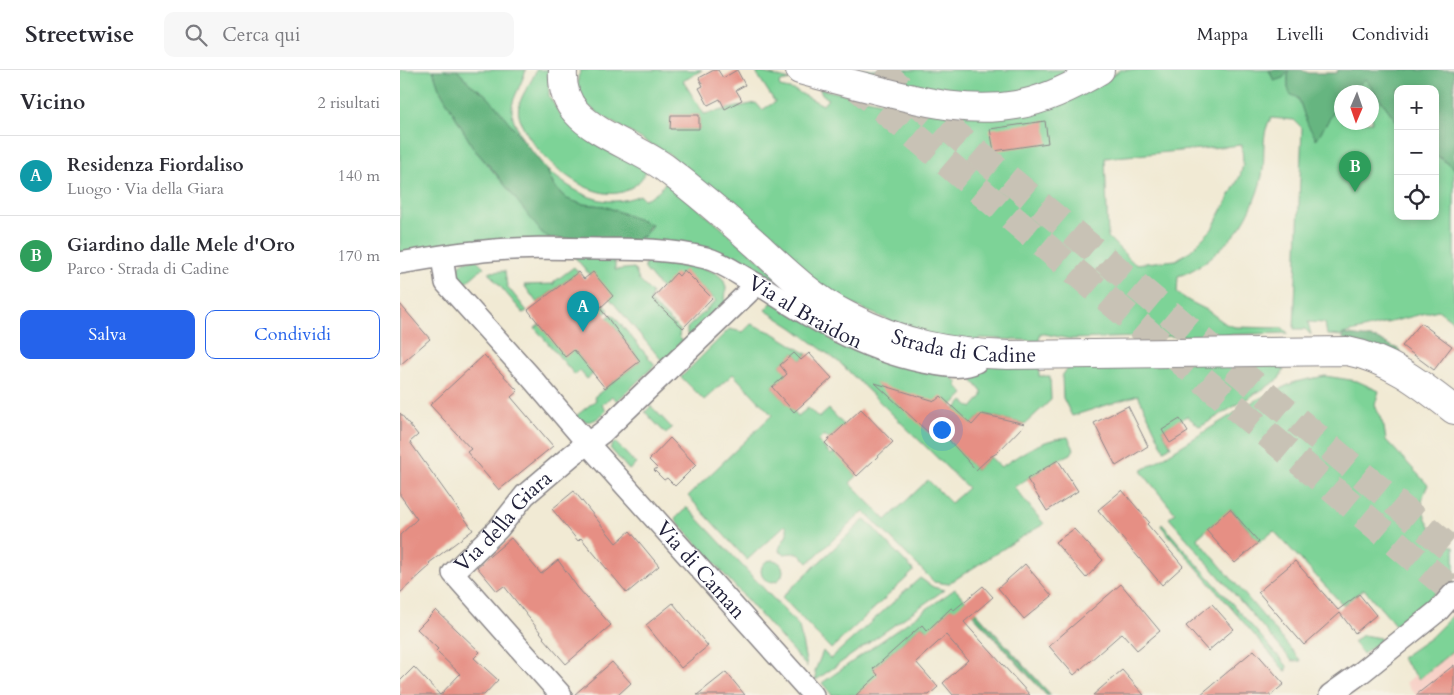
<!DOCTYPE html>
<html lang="it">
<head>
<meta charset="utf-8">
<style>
  :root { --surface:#fff; --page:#f7f7f7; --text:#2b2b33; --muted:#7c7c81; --line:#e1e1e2; --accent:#2563eb }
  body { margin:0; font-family:Cardo,serif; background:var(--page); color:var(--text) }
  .controls { position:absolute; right:15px; top:15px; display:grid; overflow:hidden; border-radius:10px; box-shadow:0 2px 8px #0003 }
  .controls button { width:45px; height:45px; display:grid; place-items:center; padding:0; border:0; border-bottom:1px solid var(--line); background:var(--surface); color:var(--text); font:25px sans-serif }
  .compass { position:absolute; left:934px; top:15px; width:45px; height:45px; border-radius:50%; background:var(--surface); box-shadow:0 2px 8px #0003; rotate:182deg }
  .you { position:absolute; left:541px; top:359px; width:18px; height:18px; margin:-12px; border:4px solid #fff; border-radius:50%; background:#1a73e8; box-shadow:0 0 0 8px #1a73e833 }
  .badge { display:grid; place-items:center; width:32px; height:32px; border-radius:50%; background:var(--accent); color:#fff; font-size:16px; font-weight:700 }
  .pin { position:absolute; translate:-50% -41px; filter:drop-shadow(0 1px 2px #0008) }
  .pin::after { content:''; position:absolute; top:26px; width:18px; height:15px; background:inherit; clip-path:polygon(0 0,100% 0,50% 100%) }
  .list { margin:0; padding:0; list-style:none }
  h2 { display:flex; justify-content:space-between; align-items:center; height:65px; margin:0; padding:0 20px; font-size:21px }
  h2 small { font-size:16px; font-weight:400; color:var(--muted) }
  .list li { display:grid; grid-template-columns:32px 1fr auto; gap:15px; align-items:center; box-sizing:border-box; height:80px; padding:0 20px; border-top:1px solid var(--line) }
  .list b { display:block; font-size:19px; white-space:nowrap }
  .list p { margin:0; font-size:16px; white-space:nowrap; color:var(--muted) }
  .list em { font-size:16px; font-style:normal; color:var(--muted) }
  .actions { display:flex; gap:10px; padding:15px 20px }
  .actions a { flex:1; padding:11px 0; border:1px solid var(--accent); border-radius:10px; text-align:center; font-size:18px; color:var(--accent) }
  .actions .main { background:var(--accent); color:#fff }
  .icon { flex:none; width:28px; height:28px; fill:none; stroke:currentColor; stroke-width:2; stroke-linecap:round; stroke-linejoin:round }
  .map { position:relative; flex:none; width:1054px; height:625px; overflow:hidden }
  header { display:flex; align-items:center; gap:30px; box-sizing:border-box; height:70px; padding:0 25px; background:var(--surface); border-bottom:1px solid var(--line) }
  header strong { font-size:24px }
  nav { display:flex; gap:28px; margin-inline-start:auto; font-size:18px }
  .search { width:350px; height:45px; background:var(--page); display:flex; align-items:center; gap:12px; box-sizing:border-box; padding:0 18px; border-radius:10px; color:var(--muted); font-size:19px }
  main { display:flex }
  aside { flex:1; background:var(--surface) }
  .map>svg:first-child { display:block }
  .built { fill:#f7d1c7 }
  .green { fill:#7dd397; stroke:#507a69; fill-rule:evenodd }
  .forest { fill:#66b580; stroke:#446c5e }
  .building { fill:#e68f84 }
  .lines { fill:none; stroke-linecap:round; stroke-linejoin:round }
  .trunk-tunnel { stroke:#c8c2b5; stroke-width:28; stroke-dasharray:28 14; stroke-linecap:butt }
  .minor-casing { stroke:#8a8688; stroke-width:24 }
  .tertiary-casing { stroke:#8a8688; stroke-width:30 }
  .minor { stroke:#fff; stroke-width:21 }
  .tertiary { stroke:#fff; stroke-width:28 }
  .labels { text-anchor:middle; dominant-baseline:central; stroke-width:4; stroke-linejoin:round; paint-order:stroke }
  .street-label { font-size:21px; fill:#22223b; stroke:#f7f3e8 }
</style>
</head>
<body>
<header>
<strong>Streetwise</strong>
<div class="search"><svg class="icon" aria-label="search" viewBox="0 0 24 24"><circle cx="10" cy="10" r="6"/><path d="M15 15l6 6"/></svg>Cerca qui</div>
<nav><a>Mappa</a><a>Livelli</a><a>Condividi</a></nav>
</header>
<main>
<aside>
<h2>Vicino<small>2 risultati</small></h2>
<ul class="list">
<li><span class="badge" style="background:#0f9aa8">A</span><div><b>Residenza Fiordaliso</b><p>Luogo · Via della Giara</p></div><em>140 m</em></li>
<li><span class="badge" style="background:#2e9e5b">B</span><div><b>Giardino dalle Mele d'Oro</b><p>Parco · Strada di Cadine</p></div><em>170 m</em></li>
</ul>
<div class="actions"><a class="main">Salva</a><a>Condividi</a></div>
</aside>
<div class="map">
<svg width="1054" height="625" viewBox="0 0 1054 625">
  <rect width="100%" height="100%" fill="#f7f3e8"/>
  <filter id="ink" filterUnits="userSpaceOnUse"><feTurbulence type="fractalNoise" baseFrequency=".02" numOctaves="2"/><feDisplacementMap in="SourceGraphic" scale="10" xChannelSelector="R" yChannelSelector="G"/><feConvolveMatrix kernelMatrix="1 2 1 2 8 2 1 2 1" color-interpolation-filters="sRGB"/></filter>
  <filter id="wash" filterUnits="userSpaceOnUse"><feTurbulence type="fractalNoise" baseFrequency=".0096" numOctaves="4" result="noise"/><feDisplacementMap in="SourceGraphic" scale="20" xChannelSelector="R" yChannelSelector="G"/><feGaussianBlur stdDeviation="1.12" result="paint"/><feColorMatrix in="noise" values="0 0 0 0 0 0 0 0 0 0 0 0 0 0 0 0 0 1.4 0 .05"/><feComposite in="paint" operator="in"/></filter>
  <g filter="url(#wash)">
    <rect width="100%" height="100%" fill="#f1ead4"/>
    <path class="built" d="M1054,544V625H1016L1006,613L1015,605L1001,588L1030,568Z"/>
    <g class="green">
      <path d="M0,0H33L39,18L74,79L150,168L0,187Z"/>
      <path d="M57,0H126C114,35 103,33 123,70L85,24L70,14Z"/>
      <path d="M136,0H148L149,26L160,44L247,97C245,106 239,113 231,118C194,142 128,81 119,46C115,30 132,14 136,0Z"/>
      <path d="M181,0H302L283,11L304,44L356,33L362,40L375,32L357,4L356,1L390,10L381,12L379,14L380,17L394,20L423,35L428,29L421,23L420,19L486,33L695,18L720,0H869L874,11L888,0V18C904,33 900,37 908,54C910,60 914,63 916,69L935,40L941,33L942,52H972V22H952L965,9L998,53V146H1035V84L1054,98V252L1038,240L943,264V266L927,265L925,253L908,252L911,265L905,259H894L902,58L894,50L871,48C861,63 865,83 863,100C861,117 849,147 838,160C823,178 800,200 778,206L777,223L789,231L807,240L826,254L835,257L883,258L888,263L670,269L640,263L639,271L579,268L577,274L523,265L433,226L270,85L210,51L189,37L183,29L178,17V7ZM271,45H299V59H271ZM842,75L843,95L840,106L812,159L790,181L776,190L735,194L708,167L705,88Z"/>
      <path d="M438,0H678L651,12L609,25L564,26Z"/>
      <path d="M147,100C176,123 203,141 240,125L244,129C253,126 262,119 266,111L416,238L349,201L237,171L247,162L252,155L204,136L182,134L167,129L154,116Z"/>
      <path d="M215,184V200L234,198L239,210L252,223L250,231L280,260L279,267L284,272L264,293L173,185Z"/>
      <path d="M275,187L316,203L323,209L326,217L325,233L290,267L287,264V258L316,231L284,201L262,219L245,199V190Z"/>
      <path d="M76,189L84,197L63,215L73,227L55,208L57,199L63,192Z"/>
      <path d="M174,197L209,240L190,255L197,234L174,205L137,233L124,215L154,214V212Z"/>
      <path d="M105,201L107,216L127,241L123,243L88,202Z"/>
      <path d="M374,230L544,300L558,313L556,315L564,324L552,335L555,339L563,331L572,338L582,326V322L572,310L578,305L573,299L584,295H639V306H650L651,330L625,354L587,345L580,346L553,374L576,400L590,387L601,397C624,382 640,370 668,367L674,379L671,384L658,390L614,417L644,454L620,468L548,514L534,512L464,441L408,493C397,482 399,482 384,484L379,481C380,471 392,465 385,455L347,490L288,426L372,345L333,304L304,330L281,307L329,259L343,262L351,254L373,263L407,284L401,290L394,283L380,295L387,304L372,317L398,346L408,338L419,348L429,339L444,355L429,369L424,365L418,371L431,385L435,382L457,406L450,413L486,450L528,410L551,433L568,418L440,293L393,258L365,240Z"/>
      <path d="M212,244L255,295L217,331L212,326L202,335L206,341C194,352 190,354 175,348L176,346L196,330L194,327L240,291L213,255L194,259Z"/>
      <path d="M149,247L193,304L187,309L180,301L175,305L135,258Z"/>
      <path d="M672,292L877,293L884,300L878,310L800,357L787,346L762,360L771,376L764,380L738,325L672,346L663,328L662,306Z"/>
      <path d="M925,306L957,311L979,321L975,335L984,357L986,370L1028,415C1025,421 1022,428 1022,434C1023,451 1039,471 1054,477V501L1030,529L997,557L964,519L943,535L874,461L859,472L831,439L797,468L901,591H892L769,448L775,443L741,401L854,331L895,312Z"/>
      <path d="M251,336L272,358L266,364L245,342Z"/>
      <path d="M215,372L236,394L229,400L210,378Z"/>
      <path d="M287,437L399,556L407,597L275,449Z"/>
      <path d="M465,449L514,501L431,579L382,527Z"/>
      <path d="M762,454L887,596L886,602L761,456Z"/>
      <circle cx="372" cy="501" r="11"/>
      <path d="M520,508L533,517L544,520L416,610L415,601L423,581L430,589Z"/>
      <path d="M555,519L566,531L555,542L551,538L536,553L533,567L522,555L473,599L483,610L456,625H432L422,613Z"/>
      <path d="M1054,544V580L1019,609L1001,588L1030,568Z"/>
      <path d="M963,565L980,568V571L963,584L953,572Z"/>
    </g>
    <g class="forest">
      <path d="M33,0H57L70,14L85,24L96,36L147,100L154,117L167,129L182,134L204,136L252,155L248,158L244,166L240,167L237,171L150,168L142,163L94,101L74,79L39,18Z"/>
      <path d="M869,0H901L909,3H936L938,0H1054V98L1035,84V19H998V53L965,9L952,22H942L941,33L935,40L916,70C914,63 911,61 908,55C904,46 902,36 898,28L890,24L888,18V1L883,8L874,11Z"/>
      <path d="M943,264L977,269L1000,280L997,285L943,269Z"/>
      <path d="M566,531L651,625H646L563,534Z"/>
    </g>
    <g id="blocks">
      <g class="building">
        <path d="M314,0H318L323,8L337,0L345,15L336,20L342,30L325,39L320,29L308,35L299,18L303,16L299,8Z"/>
        <path d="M271,45H299V59H270Z"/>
        <path d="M645,51L648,73L594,81L590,59Z"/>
        <path d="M284,200L312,228L283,258L252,229L276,203L279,206Z"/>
        <path d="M178,202L184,209L193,202L213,226L200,238L240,291L205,318L174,280L165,287L128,240Z"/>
        <path d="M0,234L30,269L0,295Z"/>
        <path d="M1021,253L1052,276L1034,300L1002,276Z"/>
        <path d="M394,283L401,290L409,283L432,308L394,342L372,317L387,304L380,295Z"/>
        <path d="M84,285L118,321L111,327L153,376L99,420L67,382L71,379L30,335Z"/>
        <path d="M475,313L535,331L541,326L572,355L582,344L625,354L597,383L590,387L576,400L538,358L531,365Z"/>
        <path d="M728,336L748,376L716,396L694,353Z"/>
        <path d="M461,339L493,372L457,406L425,373Z"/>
        <path d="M0,343L18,365L10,372L73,460L29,493L31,495L0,523V465L17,449L0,425Z"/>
        <path d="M780,349L788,362L770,373L762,360Z"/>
        <path d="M270,368L296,395L275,416L267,408L264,410L254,400L257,398L249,390Z"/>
        <path d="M658,390L678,421L647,441L627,409Z"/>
        <path d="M722,420L749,452L747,454L783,496L762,515L698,440Z"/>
        <path d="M174,421L216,473L230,461L259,496L227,523L181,468L178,471L152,439Z"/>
        <path d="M830,439L859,472L835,493L806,460Z"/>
        <path d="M674,459L703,490L686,508L655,472Z"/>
        <path d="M111,468L141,504L158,490L178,518L211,555L166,594L143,568L144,567L104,516L97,521L77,497Z"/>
        <path d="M895,491L938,540L959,524L976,545L955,563L940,543L904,575L858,522Z"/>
        <path d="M625,494L652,526L624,549L598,518Z"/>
        <path d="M721,514L760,561L737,580L722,563L674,605L649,576Z"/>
        <path d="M583,516L593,527L564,552L630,625H553L543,613L568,590L546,565L516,592L538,617L529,625H456L478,605L473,599L522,555L527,561L551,538L554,540Z"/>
        <path d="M273,533L308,576L281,598L246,555Z"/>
        <path d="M812,534L834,559L808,581L786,556Z"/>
        <path d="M36,540L80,582L74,588L98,610L84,625H0V611L14,597L40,625L60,604L36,581L38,579L17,559Z"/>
        <path d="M854,580L884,614L871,625H800Z"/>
        <path d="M212,592L231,613L218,625H174Z"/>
        <path d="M1054,595V625H1016Z"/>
        <path d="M722,600L744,625H693Z"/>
        <path d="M326,602L345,625H297Z"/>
      </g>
    </g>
  </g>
  <g filter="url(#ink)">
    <use href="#blocks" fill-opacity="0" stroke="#8a8688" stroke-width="1"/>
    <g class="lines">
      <g class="trunk-tunnel">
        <path d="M479,0L1054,482"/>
        <path d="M450,11L1054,522"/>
      </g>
      <defs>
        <g id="minor">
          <path id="s1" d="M42,187L46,213L129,305L188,374L413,625"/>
          <path id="s2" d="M0,193C25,189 50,184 75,182C116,177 159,178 200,179C236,179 271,179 306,188C328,194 345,210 366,219C418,253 472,284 534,294C547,296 563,299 576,292L577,284"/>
          <path id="s3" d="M161,625L53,503L98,459L125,425L172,385L203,362L356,215"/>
          <path d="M930,625L962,602L1039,540L1054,523"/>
        </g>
        <g id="tertiary">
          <path id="s4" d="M163,0C162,16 165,30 176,42C196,65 240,79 265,98C298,123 328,149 358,176C386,202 414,229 448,246C503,274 547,283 608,285L947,281C989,289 1021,314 1054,340"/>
          <path d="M400,0C429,8 457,15 485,22C528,33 572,43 616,35C646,30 674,16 700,0"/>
        </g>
      </defs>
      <use href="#minor" class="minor-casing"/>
      <use href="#tertiary" class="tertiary-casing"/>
      <use href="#minor" class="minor"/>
      <use href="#tertiary" class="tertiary"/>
    </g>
  </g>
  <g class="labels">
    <g class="street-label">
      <text stroke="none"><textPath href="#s2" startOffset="421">Via al Braidon</textPath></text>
      <text stroke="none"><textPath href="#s4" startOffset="508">Strada di Cadine</textPath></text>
      <text stroke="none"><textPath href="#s3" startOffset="235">Via della Giara</textPath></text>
      <text stroke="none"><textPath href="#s1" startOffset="410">Via di Caman</textPath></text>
    </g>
  </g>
</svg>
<div class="controls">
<button>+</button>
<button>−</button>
<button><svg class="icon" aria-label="locate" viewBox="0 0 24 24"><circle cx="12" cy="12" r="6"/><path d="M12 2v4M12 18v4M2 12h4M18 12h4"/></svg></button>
</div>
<svg class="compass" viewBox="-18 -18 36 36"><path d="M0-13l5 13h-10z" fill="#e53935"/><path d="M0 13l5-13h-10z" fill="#7c7c81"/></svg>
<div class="you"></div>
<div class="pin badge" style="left:183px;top:262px;background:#0f9aa8">A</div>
<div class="pin badge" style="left:955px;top:122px;background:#2e9e5b">B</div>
</div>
</main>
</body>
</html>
